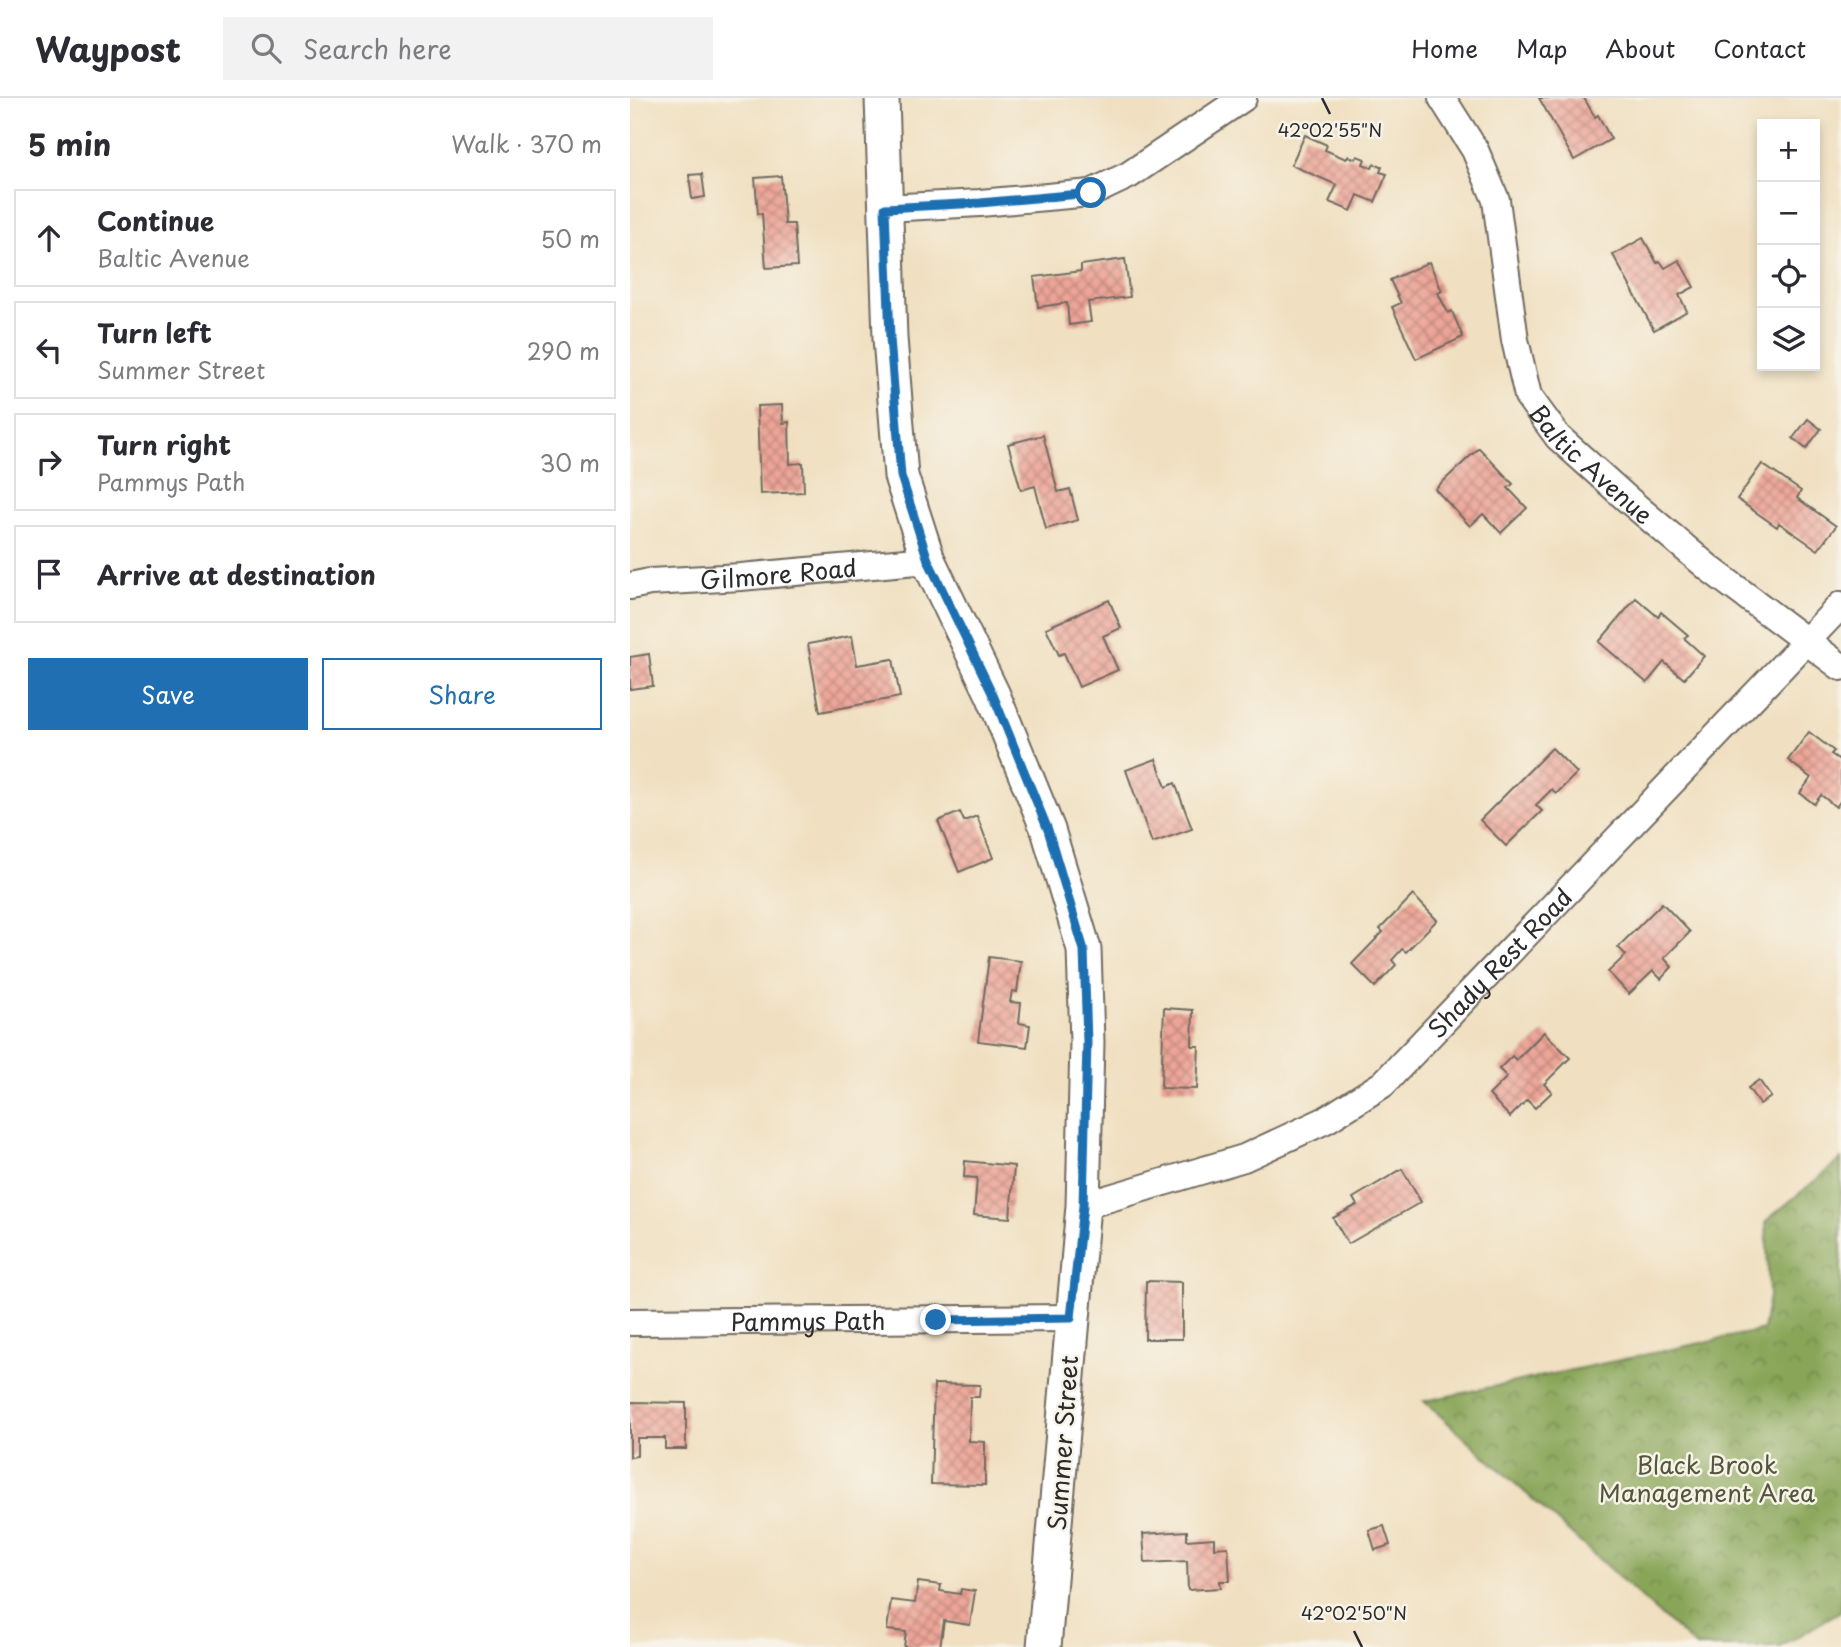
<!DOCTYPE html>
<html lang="en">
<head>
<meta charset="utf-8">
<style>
  :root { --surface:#fff; --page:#f2f2f3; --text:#2b2b33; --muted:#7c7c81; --line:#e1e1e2; --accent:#1f6fb2 }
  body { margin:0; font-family:"Playpen Sans",sans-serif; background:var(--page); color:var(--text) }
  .controls { position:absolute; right:21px; top:21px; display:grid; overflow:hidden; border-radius:0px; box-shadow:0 4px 10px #0003 }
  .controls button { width:63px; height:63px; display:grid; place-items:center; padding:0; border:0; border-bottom:2px solid var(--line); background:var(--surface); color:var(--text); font:35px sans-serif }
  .stop { position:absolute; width:21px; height:21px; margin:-16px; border:5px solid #1f6fb2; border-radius:50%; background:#fff }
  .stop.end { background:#1f6fb2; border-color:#fff; box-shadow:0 2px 7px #0008 }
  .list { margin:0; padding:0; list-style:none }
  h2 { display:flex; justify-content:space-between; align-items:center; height:91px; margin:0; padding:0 28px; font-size:30px }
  h2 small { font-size:23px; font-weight:400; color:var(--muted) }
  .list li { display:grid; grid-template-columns:46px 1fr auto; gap:21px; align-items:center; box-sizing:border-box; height:98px; margin:0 14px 14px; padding:0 14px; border:2px solid var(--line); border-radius:0px }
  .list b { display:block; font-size:26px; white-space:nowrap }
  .list p { margin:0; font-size:23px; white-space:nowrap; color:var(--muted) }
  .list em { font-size:23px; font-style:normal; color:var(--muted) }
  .actions { display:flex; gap:14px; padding:21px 28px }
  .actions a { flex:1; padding:16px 0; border:2px solid var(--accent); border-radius:0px; text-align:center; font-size:24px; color:var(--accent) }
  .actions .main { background:var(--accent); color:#fff }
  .icon { flex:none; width:38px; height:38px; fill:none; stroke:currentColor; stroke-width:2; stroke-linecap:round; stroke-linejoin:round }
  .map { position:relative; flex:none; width:1211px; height:1549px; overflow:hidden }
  header { display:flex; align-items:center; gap:42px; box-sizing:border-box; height:98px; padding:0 35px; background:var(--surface); border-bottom:2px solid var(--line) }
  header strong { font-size:33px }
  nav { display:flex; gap:38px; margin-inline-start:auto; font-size:24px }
  .search { width:490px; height:63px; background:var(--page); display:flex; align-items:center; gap:18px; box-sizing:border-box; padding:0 24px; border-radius:0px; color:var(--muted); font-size:26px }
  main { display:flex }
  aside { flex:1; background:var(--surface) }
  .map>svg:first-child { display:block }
  .forest { fill:url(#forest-crowns); stroke:#5a6842; stroke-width:2 }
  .building { fill:url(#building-cross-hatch) }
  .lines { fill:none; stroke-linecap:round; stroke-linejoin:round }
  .minor-casing { stroke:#706a60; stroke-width:30 }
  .tertiary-casing { stroke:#706a60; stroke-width:37 }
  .minor { stroke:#fff; stroke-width:26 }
  .tertiary { stroke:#fff; stroke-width:33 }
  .route { stroke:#1f6fb2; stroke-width:9 }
  .ticks { fill:none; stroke:#2b2b2b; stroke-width:2.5 }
  .labels { text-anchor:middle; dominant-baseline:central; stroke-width:5; stroke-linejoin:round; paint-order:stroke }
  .street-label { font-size:24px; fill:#2b2b2b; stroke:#f7f3e8 }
  .park-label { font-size:24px; fill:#52573c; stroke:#f7f3e8 }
  .ticks-label { font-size:18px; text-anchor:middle; fill:#2b2b2b; stroke:#f7f3e8; stroke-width:5; stroke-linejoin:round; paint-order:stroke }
</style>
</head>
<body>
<header>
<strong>Waypost</strong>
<div class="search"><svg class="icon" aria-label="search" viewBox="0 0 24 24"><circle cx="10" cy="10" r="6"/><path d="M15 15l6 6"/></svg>Search here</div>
<nav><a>Home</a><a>Map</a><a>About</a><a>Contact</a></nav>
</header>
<main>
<aside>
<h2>5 min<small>Walk · 370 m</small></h2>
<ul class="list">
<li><svg class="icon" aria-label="ahead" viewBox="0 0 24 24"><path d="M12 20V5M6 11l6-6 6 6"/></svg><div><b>Continue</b><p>Baltic Avenue</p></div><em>50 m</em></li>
<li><svg class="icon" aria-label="left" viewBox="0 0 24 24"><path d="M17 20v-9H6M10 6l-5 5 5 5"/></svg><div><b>Turn left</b><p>Summer Street</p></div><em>290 m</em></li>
<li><svg class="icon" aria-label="right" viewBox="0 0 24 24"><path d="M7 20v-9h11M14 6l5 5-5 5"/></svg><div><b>Turn right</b><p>Pammys Path</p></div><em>30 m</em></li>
<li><svg class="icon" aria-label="arrive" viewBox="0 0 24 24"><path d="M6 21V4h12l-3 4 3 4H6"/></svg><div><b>Arrive at destination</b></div></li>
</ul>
<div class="actions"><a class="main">Save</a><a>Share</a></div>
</aside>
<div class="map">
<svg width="1211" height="1549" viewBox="0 0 1211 1549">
  <defs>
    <pattern id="forest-crowns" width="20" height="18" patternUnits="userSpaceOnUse" patternTransform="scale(1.75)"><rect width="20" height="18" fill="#89a659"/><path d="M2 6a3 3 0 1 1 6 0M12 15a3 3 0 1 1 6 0" fill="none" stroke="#70874a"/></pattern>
    <pattern id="building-cross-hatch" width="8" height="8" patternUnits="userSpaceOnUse" patternTransform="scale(1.75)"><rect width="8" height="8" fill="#eda598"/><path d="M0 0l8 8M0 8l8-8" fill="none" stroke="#c0877c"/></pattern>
  </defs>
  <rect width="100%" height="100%" fill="#f7f3e8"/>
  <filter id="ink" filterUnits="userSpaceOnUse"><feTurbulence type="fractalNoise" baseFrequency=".0143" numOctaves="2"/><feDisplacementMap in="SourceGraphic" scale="14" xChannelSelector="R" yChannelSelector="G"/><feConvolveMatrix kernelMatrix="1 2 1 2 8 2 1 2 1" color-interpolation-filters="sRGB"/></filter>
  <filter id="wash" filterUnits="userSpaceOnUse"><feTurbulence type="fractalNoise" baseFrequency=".00686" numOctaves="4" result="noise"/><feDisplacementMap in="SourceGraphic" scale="28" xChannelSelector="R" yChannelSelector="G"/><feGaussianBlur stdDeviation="1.57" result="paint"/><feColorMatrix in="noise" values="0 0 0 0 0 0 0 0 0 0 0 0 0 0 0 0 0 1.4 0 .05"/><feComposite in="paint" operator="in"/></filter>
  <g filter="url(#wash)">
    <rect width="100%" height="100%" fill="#f0e0c1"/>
    <path class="forest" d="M1211,1061V1513L1150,1549H1066L794,1303L1133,1232L1139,1198L1136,1123Z"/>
    <g id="blocks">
      <g class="building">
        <path d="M909,0H954L965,19L968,17L981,41L944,62Z"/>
        <path d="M675,37L697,47L695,52L716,61L718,58L726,61L727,58L735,61L733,66L742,70L744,66L752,69L750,74L757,76L745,104L728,97L721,113L699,104L707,87L661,67Z"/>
        <path d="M72,76L75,99L62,101L59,77Z"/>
        <path d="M151,78L155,126H164L167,168L136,170L132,116H128L125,80Z"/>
        <path d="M1013,140L1027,165L1030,163L1035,170L1049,162L1064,189L1049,197L1057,213L1024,232L983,157Z"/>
        <path d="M495,161L500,199L458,204L461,224L439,227L437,205L408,209L404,179L451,173V167Z"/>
        <path d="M799,164L812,193L808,195L818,215L822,213L833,239L786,261L762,209L771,205L760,182Z"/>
        <path d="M152,307L153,325L159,324L160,366L173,365L174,394L130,396L127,308Z"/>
        <path d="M1178,321L1191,331L1176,351L1163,340Z"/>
        <path d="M413,337L428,394L440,391L448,422L416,431L405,388L391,392L378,346Z"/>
        <path d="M849,350L883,386L878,390L897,410L871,435L853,416L840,428L805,391Z"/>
        <path d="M1132,366L1171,393L1167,400L1206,428L1188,452L1149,425L1147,429L1107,401Z"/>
        <path d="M1006,500L1028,519L1031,514L1058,537L1054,540L1074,558L1054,581L1034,564L1017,585L969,544Z"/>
        <path d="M479,502L491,530L473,538L488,572L449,589L434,555L429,557L416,530Z"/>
        <path d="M222,538L227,567L263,561L270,599L190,614L178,546Z"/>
        <path d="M19,556L23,588L0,591V559Z"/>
        <path d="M1179,634L1204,653L1201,656L1211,663V702L1206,709L1191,697L1184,706L1170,695L1181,680L1158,662Z"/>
        <path d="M922,650L947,675L926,696L922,691L906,707L912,713L876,748L850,722Z"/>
        <path d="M526,661L536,689L545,685L562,731L522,745L496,672Z"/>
        <path d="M330,714L334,723L347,718L363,760L329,774L308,723Z"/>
        <path d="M783,797L807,822L776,854L772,851L762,862L766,867L745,889L722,866L753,834L750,831Z"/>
        <path d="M1032,805L1060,834L1034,860L1042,869L1031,881L1023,873L999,896L978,874L996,857L988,849Z"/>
        <path d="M359,859L391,863L387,894L382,893L380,904L391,905L389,925L400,927L397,949L348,943Z"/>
        <path d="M534,910L563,912L562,948H569L567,991L531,990Z"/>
        <path d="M914,934L940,960L914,986L922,994L905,1010L897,1002L880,1019L859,997L877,979L869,971L882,958L886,962Z"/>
        <path d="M1129,982L1141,999L1130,1006L1118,990Z"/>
        <path d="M335,1063L384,1068L380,1120L344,1117L347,1080L334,1079Z"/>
        <path d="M772,1071L791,1104L718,1146L703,1120L727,1107L723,1100Z"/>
        <path d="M516,1183L552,1184V1241H515Z"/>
        <path d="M304,1286L350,1287L349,1299H340L339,1343L355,1344V1387L301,1386Z"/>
        <path d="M0,1304L56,1305V1351H35V1340H7V1358L0,1359Z"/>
        <path d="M754,1428L760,1447L745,1452L739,1432Z"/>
        <path d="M557,1433V1442L584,1440V1450L598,1449L600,1483H590L591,1490L558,1492L557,1463L515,1465L513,1436Z"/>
        <path d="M288,1484L311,1487L310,1493L330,1496L331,1491L345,1493L340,1527L314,1523L310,1549H274L276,1534L257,1532L261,1502L285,1505Z"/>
      </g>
    </g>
  </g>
  <g filter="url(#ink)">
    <use href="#blocks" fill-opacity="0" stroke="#706a60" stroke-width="2"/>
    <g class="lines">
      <defs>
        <g id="minor">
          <path id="s1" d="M812,0L845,52L866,102L885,242L898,298L928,339L996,400L1080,471L1211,569"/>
          <path d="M255,110L350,105L461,95L499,77L613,0"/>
          <path id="s2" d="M0,488L20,484L111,479L298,462"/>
          <path id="s3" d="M453,1108L614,1060L696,1022L753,986L1211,507"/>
          <path id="s4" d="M0,1224L441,1220"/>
        </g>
        <path id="tertiary" d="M252,0L260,240L271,378L298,462L363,597L418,732L454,851L457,944L453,1108L414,1549"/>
      </defs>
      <use href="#minor" class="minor-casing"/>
      <use href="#tertiary" class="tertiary-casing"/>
      <use href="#minor" class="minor"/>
      <use href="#tertiary" class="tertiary"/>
    </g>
  </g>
  <g class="lines" filter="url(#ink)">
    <path class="route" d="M306,1222L441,1220L453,1108L457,944L454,852L418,732L363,597L298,462L271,378L260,240L255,110L350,105L461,95"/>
  </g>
  <path class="ticks" d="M692,0L700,16M724,1533L732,1549"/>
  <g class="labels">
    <g class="street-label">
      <text stroke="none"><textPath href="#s1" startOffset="408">Baltic Avenue</textPath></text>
      <text stroke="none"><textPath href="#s2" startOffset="149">Gilmore Road</textPath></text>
      <text stroke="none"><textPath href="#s3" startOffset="494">Shady Rest Road</textPath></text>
      <text stroke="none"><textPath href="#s4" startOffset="178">Pammys Path</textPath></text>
      <text transform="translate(432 1345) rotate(-86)">Summer Street</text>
    </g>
    <g class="park-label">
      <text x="1077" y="1366">Black Brook<tspan x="1077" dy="28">Management Area</tspan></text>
    </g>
  </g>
  <g class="ticks-label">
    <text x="700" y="39">42°02'55"N</text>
    <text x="724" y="1522">42°02'50"N</text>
  </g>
</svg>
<div class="controls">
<button>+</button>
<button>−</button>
<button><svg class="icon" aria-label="locate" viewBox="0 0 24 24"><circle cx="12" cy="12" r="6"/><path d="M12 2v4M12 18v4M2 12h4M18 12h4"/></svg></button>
<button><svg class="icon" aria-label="layers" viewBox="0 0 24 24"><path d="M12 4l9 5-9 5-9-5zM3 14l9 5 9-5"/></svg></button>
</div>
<div class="stop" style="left:461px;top:95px"></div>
<div class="stop end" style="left:306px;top:1222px"></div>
</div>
</main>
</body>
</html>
